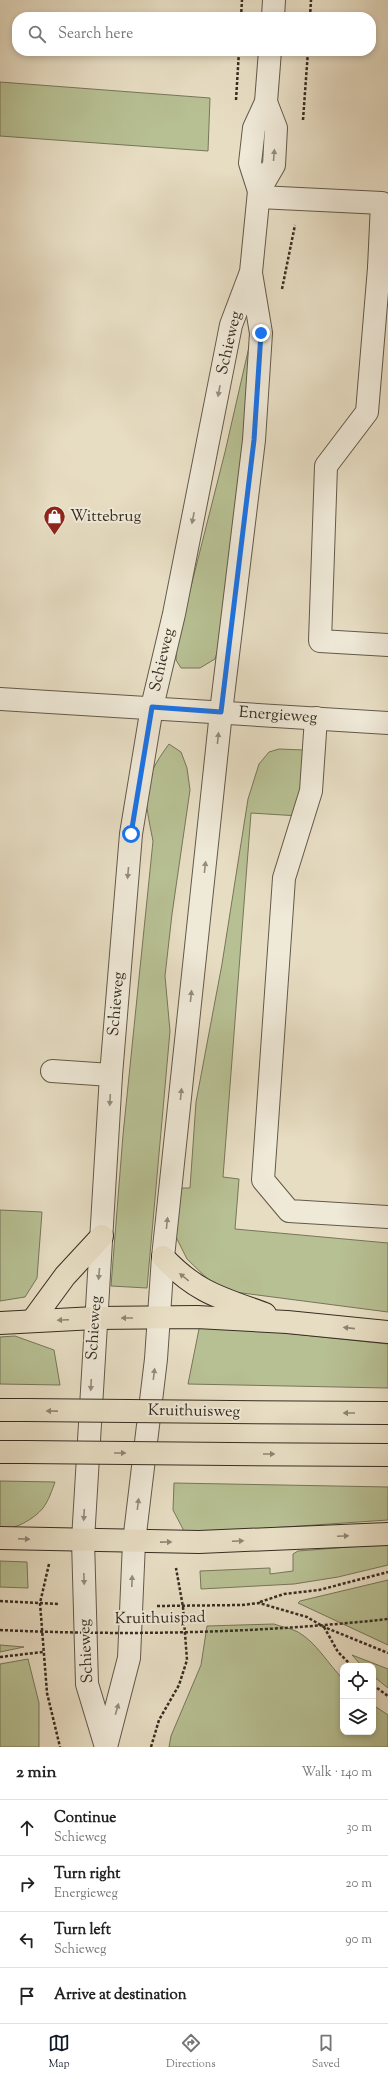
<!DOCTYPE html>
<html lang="en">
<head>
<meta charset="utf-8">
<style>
  :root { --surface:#fff; --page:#f2f2f2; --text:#222; --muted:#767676; --line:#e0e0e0; --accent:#111827 }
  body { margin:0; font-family:"Sorts Mill Goudy",serif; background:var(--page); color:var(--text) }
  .controls { position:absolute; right:12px; bottom:12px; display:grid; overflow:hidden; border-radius:8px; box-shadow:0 2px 6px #0003 }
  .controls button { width:36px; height:36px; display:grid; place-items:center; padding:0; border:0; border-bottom:1px solid var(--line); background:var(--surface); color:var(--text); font:20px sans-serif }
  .stop { position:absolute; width:12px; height:12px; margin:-9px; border:3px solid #1a73e8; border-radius:50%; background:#fff }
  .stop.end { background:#1a73e8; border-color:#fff; box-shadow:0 1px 4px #0008 }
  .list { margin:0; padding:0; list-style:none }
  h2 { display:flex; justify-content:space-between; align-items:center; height:52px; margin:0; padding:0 16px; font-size:17px }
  h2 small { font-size:13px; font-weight:400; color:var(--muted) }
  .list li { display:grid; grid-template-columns:26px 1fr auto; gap:12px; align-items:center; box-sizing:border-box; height:56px; padding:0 16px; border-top:1px solid var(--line) }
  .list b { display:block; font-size:15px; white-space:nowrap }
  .list p { margin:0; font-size:13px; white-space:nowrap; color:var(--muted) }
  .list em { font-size:13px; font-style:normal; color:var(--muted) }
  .icon { flex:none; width:22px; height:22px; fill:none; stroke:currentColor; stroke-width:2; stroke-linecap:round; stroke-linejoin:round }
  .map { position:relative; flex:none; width:388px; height:1747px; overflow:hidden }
  .search { position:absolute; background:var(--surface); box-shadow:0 2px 6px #0003; left:12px; right:12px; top:12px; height:44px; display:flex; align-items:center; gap:10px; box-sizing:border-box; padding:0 14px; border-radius:16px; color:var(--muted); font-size:15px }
  .sheet { height:276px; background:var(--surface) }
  nav { display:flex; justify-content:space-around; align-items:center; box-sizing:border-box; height:56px; border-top:1px solid var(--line); background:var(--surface); font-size:11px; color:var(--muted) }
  nav a { display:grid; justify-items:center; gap:2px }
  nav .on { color:var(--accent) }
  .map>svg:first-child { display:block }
  .green { fill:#b7c093; stroke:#77765a }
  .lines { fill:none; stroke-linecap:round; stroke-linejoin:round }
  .minor-casing { stroke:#63594a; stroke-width:24 }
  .highway-casing { stroke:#372d22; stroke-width:24 }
  .path { stroke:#372d22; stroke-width:2.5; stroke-dasharray:3 2; stroke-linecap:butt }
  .minor { stroke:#efe9d8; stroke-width:22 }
  .highway { stroke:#e7ddc3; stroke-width:22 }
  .highway-bridge-casing { stroke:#372d22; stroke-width:24; stroke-linecap:butt }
  .path-bridge { stroke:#372d22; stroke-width:2.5; stroke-dasharray:3 2; stroke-linecap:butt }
  .highway-bridge { stroke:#e7ddc3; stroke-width:22 }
  .oneway { fill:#938b7d }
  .oneway2 { fill:#8f8572 }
  .route { stroke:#1a73e8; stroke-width:5 }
  .labels { text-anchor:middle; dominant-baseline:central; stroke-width:4; stroke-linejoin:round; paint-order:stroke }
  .street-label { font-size:16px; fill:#372d22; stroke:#efe9d8 }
  .poi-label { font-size:16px; fill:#372d22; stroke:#efe9d8; text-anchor:start }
</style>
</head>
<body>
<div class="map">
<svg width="388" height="1747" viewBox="0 0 388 1747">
  <rect width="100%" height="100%" fill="#e7ddc3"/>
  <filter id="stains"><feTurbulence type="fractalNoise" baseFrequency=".005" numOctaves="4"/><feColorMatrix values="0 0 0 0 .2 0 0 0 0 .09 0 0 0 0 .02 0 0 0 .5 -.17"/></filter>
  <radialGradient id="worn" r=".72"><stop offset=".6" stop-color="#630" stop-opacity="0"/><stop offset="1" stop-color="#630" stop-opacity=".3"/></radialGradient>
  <g class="green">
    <path d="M0,82L210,98L208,151L0,136Z"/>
    <path d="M254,325L225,627L215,659L200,668H181L176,660L177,642L225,452Z"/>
    <path d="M169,744L181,752L187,768L190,790L172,914L165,976L170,1031L147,1288L111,1286L123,1135L153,841C144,796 140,783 169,744Z"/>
    <path d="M279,749L304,750L299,816L251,813L223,1177L239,1179L235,1229L388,1243V1312L219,1290L187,1259L173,1231L182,1188H190L196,1102L222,964L248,799L259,764L269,752Z"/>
    <path d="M0,1210L42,1212L37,1278L25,1297L0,1301Z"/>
    <path d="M200,1324L388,1344V1388L188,1384Z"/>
    <path d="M15,1336L54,1350L60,1385L0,1384V1337Z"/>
    <path d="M0,1481L55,1482C52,1490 49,1500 43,1508C34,1519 15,1530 0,1529Z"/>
    <path d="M174,1483L388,1487V1520L226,1531H184L173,1510Z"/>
    <path d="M388,1544V1565L338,1577L294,1584L201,1589L200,1571L270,1568V1574L293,1571V1554L298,1551Z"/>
    <path d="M0,1561L27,1562L28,1588L0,1587Z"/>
    <path d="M388,1580V1645L298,1603L300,1601Z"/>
    <path d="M274,1624C281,1627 291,1628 298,1632C317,1643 328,1664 343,1679V1732H373V1705L388,1715V1747H169L171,1736L201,1665L207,1626Z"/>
    <path d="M0,1645L24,1647L0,1652Z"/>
    <path d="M352,1655L388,1669V1688L373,1676V1666H362Z"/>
    <path d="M28,1659L39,1703V1747H0V1664Z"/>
  </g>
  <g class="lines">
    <defs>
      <g id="minor">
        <path d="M273,17L274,0"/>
        <path d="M259,191L250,163L254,128L266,102L270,51"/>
        <path d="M259,197L382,203L379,268H388"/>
        <path d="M379,268L367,412L326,466L320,641L388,645"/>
        <path d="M0,699L388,723"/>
        <path d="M316,718L311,791L284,878L263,1180L289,1211L388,1217"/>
        <path d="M52,1071L111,1075"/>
        <path d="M106,1747L87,1684L83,1540L111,1075L131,834L152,707L174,614L231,325L251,272L259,191L274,165L276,128L266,102"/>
        <path d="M106,1747L129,1658L134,1542L156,1359L163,1257L221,712L254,440L261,333L251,273"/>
      </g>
      <g id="highway">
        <path d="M163,1257C197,1293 221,1298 265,1314"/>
        <path d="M32,1321L65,1276L102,1236"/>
        <path d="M0,1323L95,1318L197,1317L287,1322L388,1332"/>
        <path d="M0,1410H26"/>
        <path d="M231,1412L388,1413"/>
        <path d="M0,1452H25"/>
        <path d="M230,1454L388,1455"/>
        <path d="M0,1538L199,1542L388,1534"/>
      </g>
    </defs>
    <use href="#minor" class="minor-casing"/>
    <use href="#highway" class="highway-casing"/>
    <g class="path">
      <path d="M241,17L242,0"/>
      <path d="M310,17L311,0"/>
      <path d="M236,100L239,51"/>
      <path d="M303,120L308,51"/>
      <path d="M282,289L295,225"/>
      <path d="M49,1564L40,1603L47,1693L60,1747"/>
      <path d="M0,1601L58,1604"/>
      <path d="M260,1602L284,1594L319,1590L388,1572"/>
      <path d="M157,1606L242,1605L259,1603L307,1617L324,1627L388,1653"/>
      <path d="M324,1627L338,1652L352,1666"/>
      <path d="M0,1657L43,1652"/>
      <path d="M373,1685L388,1696"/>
      <path d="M151,1747L159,1720L179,1685L187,1660L183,1607L176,1568"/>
    </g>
    <use href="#minor" class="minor"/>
    <use href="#highway" class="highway"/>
    <defs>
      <g id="highway-bridge">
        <path d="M26,1410L231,1412"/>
        <path d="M25,1452L230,1454"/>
      </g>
    </defs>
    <use href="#highway-bridge" class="highway-bridge-casing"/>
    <path class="path-bridge" d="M0,1630C129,1636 260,1633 388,1619"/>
    <use href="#highway-bridge" class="highway-bridge"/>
  </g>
  <defs><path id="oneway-solid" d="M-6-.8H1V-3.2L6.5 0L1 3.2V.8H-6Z"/></defs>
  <g class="oneway">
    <use href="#oneway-solid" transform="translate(274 155) rotate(-85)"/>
    <use href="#oneway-solid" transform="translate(219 391) rotate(100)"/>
    <use href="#oneway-solid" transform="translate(193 518) rotate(101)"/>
    <use href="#oneway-solid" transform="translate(218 738) rotate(-84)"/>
    <use href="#oneway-solid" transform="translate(205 867) rotate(-84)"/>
    <use href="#oneway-solid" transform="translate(128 873) rotate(95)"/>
    <use href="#oneway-solid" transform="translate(191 996) rotate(-84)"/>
    <use href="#oneway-solid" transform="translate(181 1094) rotate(-84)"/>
    <use href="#oneway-solid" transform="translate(110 1100) rotate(93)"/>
    <use href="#oneway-solid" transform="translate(167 1223) rotate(-84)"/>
    <use href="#oneway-solid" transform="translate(99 1274) rotate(95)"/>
    <use href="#oneway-solid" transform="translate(154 1374) rotate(-83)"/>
    <use href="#oneway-solid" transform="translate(91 1385) rotate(93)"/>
    <use href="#oneway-solid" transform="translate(138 1504) rotate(-83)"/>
    <use href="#oneway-solid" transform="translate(84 1515) rotate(93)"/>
    <use href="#oneway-solid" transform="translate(84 1579) rotate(88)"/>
    <use href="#oneway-solid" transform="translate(132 1581) rotate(-88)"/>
    <use href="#oneway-solid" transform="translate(117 1709) rotate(-74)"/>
  </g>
  <g class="oneway2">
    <use href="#oneway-solid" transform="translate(184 1277) rotate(-141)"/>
    <use href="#oneway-solid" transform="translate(127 1318) rotate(180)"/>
    <use href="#oneway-solid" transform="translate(63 1320) rotate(178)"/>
    <use href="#oneway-solid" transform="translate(349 1328) rotate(-174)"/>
    <use href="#oneway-solid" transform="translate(52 1411) rotate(-179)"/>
    <use href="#oneway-solid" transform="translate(349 1413) rotate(-180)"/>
    <use href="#oneway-solid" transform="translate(120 1453)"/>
    <use href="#oneway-solid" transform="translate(269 1454)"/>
    <use href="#oneway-solid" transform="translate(343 1536) rotate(-3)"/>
    <use href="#oneway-solid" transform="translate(24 1539) rotate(3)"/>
    <use href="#oneway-solid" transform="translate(238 1541) rotate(-3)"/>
    <use href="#oneway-solid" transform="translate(166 1542) rotate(-1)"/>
  </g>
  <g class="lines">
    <path class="route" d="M131,834L152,707L221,712L254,440L261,333"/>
  </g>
  <defs>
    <symbol id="shop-pin" viewBox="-11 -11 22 30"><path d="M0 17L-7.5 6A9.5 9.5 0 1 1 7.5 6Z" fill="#8f2418" stroke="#efe9d8"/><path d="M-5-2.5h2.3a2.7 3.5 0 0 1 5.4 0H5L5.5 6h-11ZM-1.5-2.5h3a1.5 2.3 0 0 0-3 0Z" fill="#fff"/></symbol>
  </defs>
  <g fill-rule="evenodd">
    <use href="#shop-pin" x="42" y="504" width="25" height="34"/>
  </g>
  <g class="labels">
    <g class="street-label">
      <text transform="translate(230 343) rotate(-77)">Schieweg</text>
      <text transform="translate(163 660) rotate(-77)">Schieweg</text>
      <text transform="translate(278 716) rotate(4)">Energieweg</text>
      <text transform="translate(117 1004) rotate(-85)">Schieweg</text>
      <text transform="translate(95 1328) rotate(-86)">Schieweg</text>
      <text transform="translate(194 1412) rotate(1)">Kruithuisweg</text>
      <text transform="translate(160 1619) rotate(-1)">Kruithuispad</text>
      <text transform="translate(87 1651) rotate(-93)">Schieweg</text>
    </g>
    <g class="poi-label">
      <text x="70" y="517">Wittebrug</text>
    </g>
  </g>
  <rect width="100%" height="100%" filter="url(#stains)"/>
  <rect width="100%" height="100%" fill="url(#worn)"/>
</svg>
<div class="controls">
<button><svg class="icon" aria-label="locate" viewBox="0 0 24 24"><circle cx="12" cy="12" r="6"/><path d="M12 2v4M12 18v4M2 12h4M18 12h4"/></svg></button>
<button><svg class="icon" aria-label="layers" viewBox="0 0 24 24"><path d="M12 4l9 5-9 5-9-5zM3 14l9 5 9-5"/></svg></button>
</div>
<div class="stop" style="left:131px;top:834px"></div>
<div class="stop end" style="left:261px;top:333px"></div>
<div class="search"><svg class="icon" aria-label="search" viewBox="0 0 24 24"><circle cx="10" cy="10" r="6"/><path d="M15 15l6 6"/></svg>Search here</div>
</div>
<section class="sheet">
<h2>2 min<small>Walk · 140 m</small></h2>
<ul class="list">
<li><svg class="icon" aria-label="ahead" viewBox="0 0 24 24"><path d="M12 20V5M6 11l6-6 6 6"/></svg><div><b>Continue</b><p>Schieweg</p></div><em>30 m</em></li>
<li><svg class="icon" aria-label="right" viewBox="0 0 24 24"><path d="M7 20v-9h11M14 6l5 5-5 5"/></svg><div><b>Turn right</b><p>Energieweg</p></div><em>20 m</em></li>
<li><svg class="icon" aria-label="left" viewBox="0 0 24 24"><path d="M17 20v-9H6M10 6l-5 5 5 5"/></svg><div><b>Turn left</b><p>Schieweg</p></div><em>90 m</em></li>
<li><svg class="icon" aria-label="arrive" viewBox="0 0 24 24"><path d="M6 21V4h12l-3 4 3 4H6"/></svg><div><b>Arrive at destination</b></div></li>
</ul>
</section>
<nav>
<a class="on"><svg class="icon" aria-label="map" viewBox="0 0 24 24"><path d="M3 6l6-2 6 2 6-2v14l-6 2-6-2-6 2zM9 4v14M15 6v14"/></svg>Map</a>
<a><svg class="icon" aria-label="directions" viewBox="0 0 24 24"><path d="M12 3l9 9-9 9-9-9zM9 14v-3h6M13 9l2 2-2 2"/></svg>Directions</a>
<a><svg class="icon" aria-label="saved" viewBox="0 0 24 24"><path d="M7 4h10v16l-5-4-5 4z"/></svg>Saved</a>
</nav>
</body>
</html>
